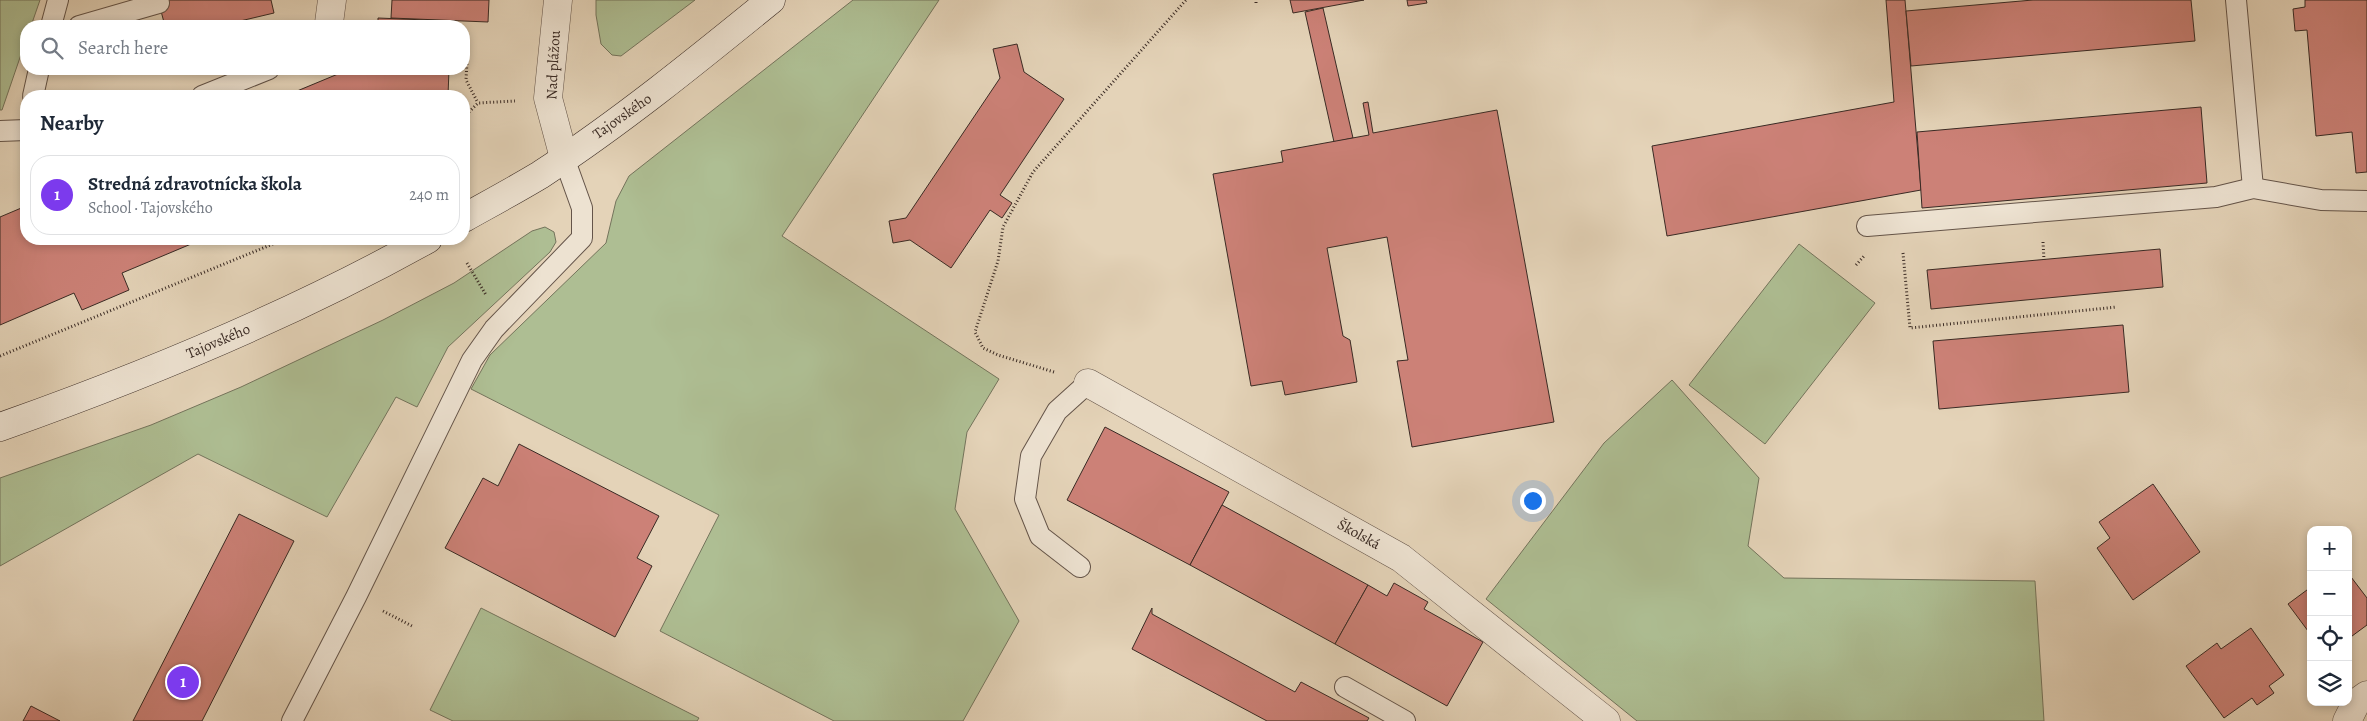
<!DOCTYPE html>
<html lang="en">
<head>
<meta charset="utf-8">
<style>
  :root { --surface:#fff; --page:#f2f2f3; --text:#1f2937; --muted:#747a83; --line:#e0e1e3; --accent:#7c3aed }
  body { margin:0; font-family:Alegreya,serif; background:var(--page); color:var(--text) }
  .controls { position:absolute; right:15px; bottom:15px; display:grid; overflow:hidden; border-radius:10px; box-shadow:0 2px 8px #0003 }
  .controls button { width:45px; height:45px; display:grid; place-items:center; padding:0; border:0; border-bottom:1px solid var(--line); background:var(--surface); color:var(--text); font:25px sans-serif }
  .you { position:absolute; left:1532px; top:500px; width:18px; height:18px; margin:-12px; border:4px solid #fff; border-radius:50%; background:#1a73e8; box-shadow:0 0 0 8px #1a73e833 }
  .badge { display:grid; place-items:center; width:32px; height:32px; border-radius:50%; background:var(--accent); color:#fff; font-size:16px; font-weight:700 }
  .pin { position:absolute; translate:-50% -50%; border:2px solid #fff; box-shadow:0 1px 5px #0006 }
  .list { margin:0; padding:0; list-style:none }
  h2 { display:flex; justify-content:space-between; align-items:center; height:65px; margin:0; padding:0 20px; font-size:21px }
  h2 small { font-size:16px; font-weight:400; color:var(--muted) }
  .list li { display:grid; grid-template-columns:32px 1fr auto; gap:15px; align-items:center; box-sizing:border-box; height:80px; margin:0 10px 10px; padding:0 10px; border:1px solid var(--line); border-radius:20px }
  .list b { display:block; font-size:19px; white-space:nowrap }
  .list p { margin:0; font-size:16px; white-space:nowrap; color:var(--muted) }
  .list em { font-size:16px; font-style:normal; color:var(--muted) }
  .icon { flex:none; width:28px; height:28px; fill:none; stroke:currentColor; stroke-width:2; stroke-linecap:round; stroke-linejoin:round }
  .map { position:relative; flex:none; width:2367px; height:721px; overflow:hidden }
  .search { position:absolute; background:var(--surface); box-shadow:0 2px 8px #0003; left:20px; top:20px; width:450px; height:55px; display:flex; align-items:center; gap:12px; box-sizing:border-box; padding:0 18px; border-radius:20px; color:var(--muted); font-size:19px }
  .panel { position:absolute; background:var(--surface); box-shadow:0 2px 8px #0003; left:20px; top:90px; width:450px; height:155px; border-radius:20px }
  .map>svg:first-child { display:block }
  .green { fill:#aebe93; stroke:#74745c }
  .building { fill:#cc8177; stroke:#392a24 }
  .lines { fill:none; stroke-linecap:round; stroke-linejoin:round }
  .lane-casing { stroke:#645449; stroke-width:22 }
  .street-casing { stroke:#645449; stroke-width:29 }
  .secondary-casing { stroke:#392a24; stroke-width:29 }
  .path { stroke:#392a24; stroke-width:3; stroke-dasharray:1 2.5; stroke-linecap:butt }
  .lane { stroke:#ede2d1; stroke-width:20 }
  .street { stroke:#ede2d1; stroke-width:28 }
  .secondary { stroke:#ede2d1; stroke-width:28 }
  .labels { text-anchor:middle; dominant-baseline:central; stroke-width:5; stroke-linejoin:round; paint-order:stroke }
  .street-label { font-size:15px; fill:#392a24; stroke:#ede2d1 }
</style>
</head>
<body>
<div class="map">
<svg width="2367" height="721" viewBox="0 0 2367 721">
  <rect width="100%" height="100%" fill="#e4d3b8"/>
  <filter id="stains"><feTurbulence type="fractalNoise" baseFrequency=".004" numOctaves="4"/><feColorMatrix values="0 0 0 0 .2 0 0 0 0 .09 0 0 0 0 .02 0 0 0 .5 -.17"/></filter>
  <radialGradient id="worn" r=".72"><stop offset=".6" stop-color="#630" stop-opacity="0"/><stop offset="1" stop-color="#630" stop-opacity=".3"/></radialGradient>
  <g class="green">
    <path d="M0,0H40L31,26H26V40L2,110H0Z"/>
    <path d="M596,0H695L621,56L612,55L601,44L596,15Z"/>
    <path d="M853,0H939L782,236L999,379L967,432L955,509L1019,621L963,721H834L660,631L719,515L471,389L490,355L606,243L616,201L629,176Z"/>
    <path d="M545,227L554,232L556,242L550,252L448,347L417,407L396,397L327,517L198,454L0,566V478L151,425L241,387L383,320L454,283L532,231Z"/>
    <path d="M1799,244L1875,303L1765,444L1689,385Z"/>
    <path d="M1672,380L1759,478L1748,546L1784,578L2035,581L2044,721H1637L1486,599L1604,443Z"/>
    <path d="M481,608L699,718L697,721H453L430,710Z"/>
  </g>
  <g class="building">
    <path d="M158,0H271L274,13L219,26H165Z"/>
    <path d="M392,0H489L488,22L391,18Z"/>
    <path d="M1290,0H1364L1293,13Z"/>
    <path d="M1407,0H1426L1427,3L1408,6Z"/>
    <path d="M1886,0H1905L1921,190L1667,236L1652,146L1894,102Z"/>
    <path d="M2033,0H2191L2195,41L1911,66L1906,11Z"/>
    <path d="M2305,0H2367V172L2356,173L2352,132L2316,136L2307,30L2295,31L2293,9L2305,7Z"/>
    <path d="M1323,8L1353,138L1334,142L1305,12Z"/>
    <path d="M378,18L451,21V26H378Z"/>
    <path d="M1017,44L1024,72L1064,99L1000,195L1012,203L1002,218L990,210L951,268L910,240L893,243L889,221L906,218L1000,78L993,49Z"/>
    <path d="M350,69H449L448,96H285Z"/>
    <path d="M1368,102L1373,133L1497,110L1554,422L1412,447L1397,361L1408,360L1387,237L1327,248L1343,336L1350,340L1357,382L1285,395L1282,381L1251,386L1213,174L1283,162L1281,151L1369,135L1363,103Z"/>
    <path d="M2201,107L2207,183L1922,208L1917,132Z"/>
    <path d="M26,206V239H203L122,273L129,290L82,310L74,293L0,325V217Z"/>
    <path d="M237,239H250L239,243Z"/>
    <path d="M2160,249L2163,287L1931,309L1927,270Z"/>
    <path d="M2123,325L2129,392L1939,409L1933,341Z"/>
    <path d="M1105,427L1229,492L1190,565L1067,500Z"/>
    <path d="M519,444L659,516L637,558L652,566L615,637L445,548L483,478L498,486Z"/>
    <path d="M2153,484L2200,552L2133,600L2097,548L2110,538L2099,522Z"/>
    <path d="M1222,505L1368,585L1335,644L1190,565Z"/>
    <path d="M239,514L294,541L202,721H133Z"/>
    <path d="M2348,573L2367,598V625L2348,639Z"/>
    <path d="M1394,583L1428,602L1424,609L1483,642L1447,706L1335,644L1368,585L1387,596Z"/>
    <path d="M2311,587V635L2288,604Z"/>
    <path d="M1152,608V614L1295,692L1301,682L1369,718L1367,721H1267L1132,649Z"/>
    <path d="M2251,628L2284,675L2269,686L2274,693L2257,705L2252,698L2224,718L2186,666L2217,643L2221,649Z"/>
    <path d="M31,706L60,721H23Z"/>
  </g>
  <g class="lines">
    <defs>
      <g id="lane">
        <path d="M2236,0L2253,188"/>
        <path d="M51,26L58,0"/>
        <path d="M79,26L159,3"/>
        <path d="M33,96L39,69"/>
        <path d="M202,96L269,69"/>
        <path d="M0,131L26,130"/>
        <path d="M1867,226L2216,197L2253,188L2321,200L2367,201"/>
        <path d="M1080,567L1040,536L1025,499L1031,456L1057,411L1088,383"/>
        <path d="M1345,687L1405,721"/>
        <path d="M292,721L356,597L472,360L494,329L582,238V208L564,158"/>
      </g>
      <g id="street">
        <path d="M558,0L548,98L564,158"/>
        <path d="M329,23L332,0"/>
        <path d="M1088,383L1401,558L1606,721"/>
        <path d="M2347,721L2356,703L2367,695"/>
      </g>
      <g id="secondary">
        <path d="M464,218C489,204 515,190 540,175C621,122 696,61 771,0"/>
        <path d="M0,427C147,375 292,315 428,239"/>
      </g>
    </defs>
    <use href="#lane" class="lane-casing"/>
    <use href="#street" class="street-casing"/>
    <use href="#secondary" class="secondary-casing"/>
    <g class="path">
      <path d="M1256,3V0"/>
      <path d="M468,43L466,80L478,103"/>
      <path d="M464,117L478,103L515,101"/>
      <path d="M2043,242L2044,260"/>
      <path d="M1903,253L1910,328L2117,307"/>
      <path d="M467,263L486,295"/>
      <path d="M1856,265L1864,256"/>
      <path d="M0,356L285,239"/>
      <path d="M1054,372L998,355L983,348L975,332L998,261L1003,227L1033,172L1186,0"/>
      <path d="M383,611L412,626"/>
    </g>
    <use href="#lane" class="lane"/>
    <use href="#street" class="street"/>
    <use href="#secondary" class="secondary"/>
  </g>
  <g class="labels">
    <g class="street-label">
      <text transform="translate(553 65) rotate(-87)">Nad plážou</text>
      <text transform="translate(622 116) rotate(-35)">Tajovského</text>
      <text transform="translate(218 341) rotate(-23)">Tajovského</text>
      <text transform="translate(1359 534) rotate(29)">Školská</text>
    </g>
  </g>
  <rect width="100%" height="100%" filter="url(#stains)"/>
  <rect width="100%" height="100%" fill="url(#worn)"/>
</svg>
<div class="controls">
<button>+</button>
<button>−</button>
<button><svg class="icon" aria-label="locate" viewBox="0 0 24 24"><circle cx="12" cy="12" r="6"/><path d="M12 2v4M12 18v4M2 12h4M18 12h4"/></svg></button>
<button><svg class="icon" aria-label="layers" viewBox="0 0 24 24"><path d="M12 4l9 5-9 5-9-5zM3 14l9 5 9-5"/></svg></button>
</div>
<div class="you"></div>
<div class="pin badge" style="left:183px;top:682px">1</div>
<div class="search"><svg class="icon" aria-label="search" viewBox="0 0 24 24"><circle cx="10" cy="10" r="6"/><path d="M15 15l6 6"/></svg>Search here</div>
<section class="panel">
<h2>Nearby<small></small></h2>
<ul class="list">
<li><span class="badge">1</span><div><b>Stredná zdravotnícka škola</b><p>School · Tajovského</p></div><em>240 m</em></li>
</ul>
</section>
</div>
</body>
</html>
